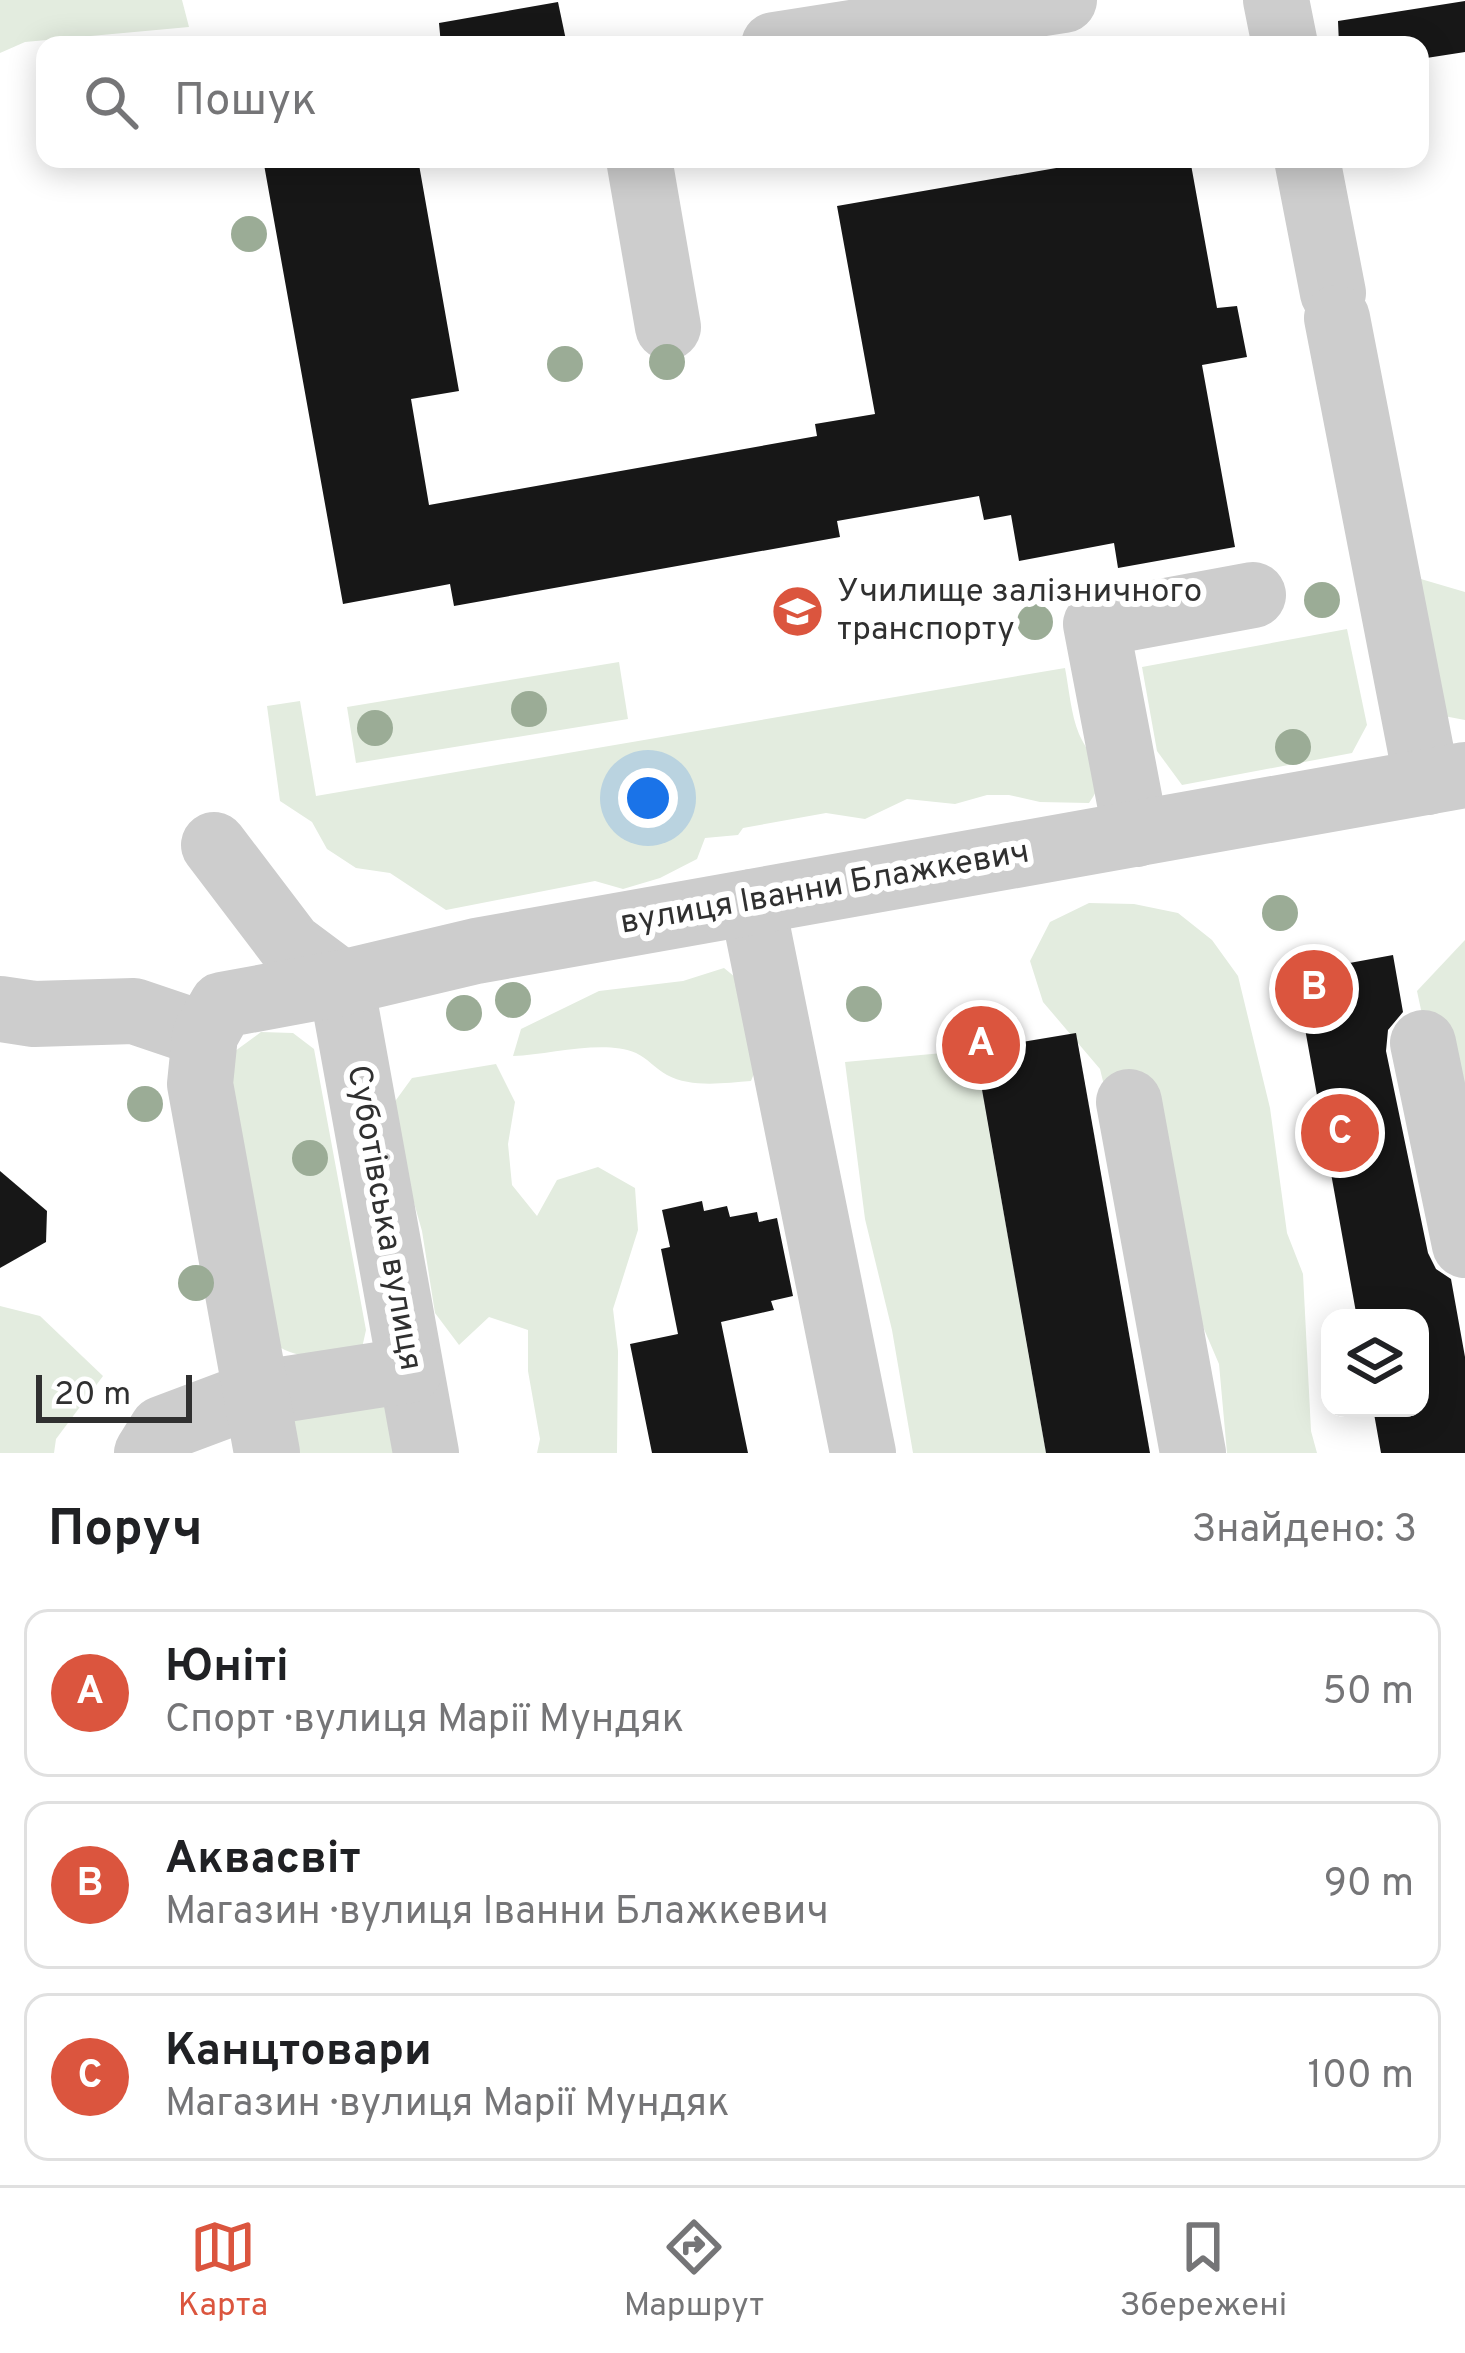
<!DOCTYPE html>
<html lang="uk">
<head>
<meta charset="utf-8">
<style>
  :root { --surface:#fff; --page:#f2f2f2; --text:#202124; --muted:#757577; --line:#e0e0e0; --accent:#db553e }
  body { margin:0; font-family:Overpass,sans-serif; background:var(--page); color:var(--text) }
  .controls { position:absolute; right:36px; bottom:36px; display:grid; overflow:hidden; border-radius:24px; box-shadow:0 6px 30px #0003 }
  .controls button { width:108px; height:108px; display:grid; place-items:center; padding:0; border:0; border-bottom:3px solid var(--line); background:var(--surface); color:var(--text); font:60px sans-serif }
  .scale { position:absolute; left:36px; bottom:30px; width:156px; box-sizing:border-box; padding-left:12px; border:6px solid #303030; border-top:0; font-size:33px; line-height:42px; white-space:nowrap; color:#303030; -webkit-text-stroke:9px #fff; paint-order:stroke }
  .you { position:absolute; left:648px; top:798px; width:42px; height:42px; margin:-30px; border:9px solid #fff; border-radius:50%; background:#1a73e8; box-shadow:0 0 0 18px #1a73e833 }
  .badge { display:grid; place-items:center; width:78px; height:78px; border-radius:50%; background:var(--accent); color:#fff; font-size:39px; font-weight:700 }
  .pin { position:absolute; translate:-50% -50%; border:6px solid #fff; box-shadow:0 3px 12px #0006 }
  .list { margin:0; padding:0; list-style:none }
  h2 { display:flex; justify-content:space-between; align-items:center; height:156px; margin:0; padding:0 48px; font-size:51px }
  h2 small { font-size:39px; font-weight:400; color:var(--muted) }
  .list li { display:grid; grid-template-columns:78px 1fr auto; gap:36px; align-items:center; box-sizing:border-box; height:168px; margin:0 24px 24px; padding:0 24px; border:3px solid var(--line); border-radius:24px }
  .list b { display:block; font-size:45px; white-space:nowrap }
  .list p { margin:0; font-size:39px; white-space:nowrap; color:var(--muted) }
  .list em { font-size:39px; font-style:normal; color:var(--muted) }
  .icon { flex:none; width:66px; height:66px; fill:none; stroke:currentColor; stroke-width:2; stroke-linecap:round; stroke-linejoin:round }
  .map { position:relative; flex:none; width:1465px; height:1453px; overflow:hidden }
  .search { position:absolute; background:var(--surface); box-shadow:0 6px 30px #0003; left:36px; right:36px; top:36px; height:132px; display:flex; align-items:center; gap:30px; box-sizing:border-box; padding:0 42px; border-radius:24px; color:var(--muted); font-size:45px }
  .sheet { height:732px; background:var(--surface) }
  nav { display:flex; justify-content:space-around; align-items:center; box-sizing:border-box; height:168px; border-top:3px solid var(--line); background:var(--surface); font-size:33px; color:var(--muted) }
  nav a { display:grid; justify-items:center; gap:6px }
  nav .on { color:var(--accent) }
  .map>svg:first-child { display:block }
  .green { fill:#e3ecdf }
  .building { fill:#171717 }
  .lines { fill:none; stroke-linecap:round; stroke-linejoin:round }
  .minor { stroke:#cdcdcd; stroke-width:66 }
  .tree { fill:#9bac96 }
  .labels { text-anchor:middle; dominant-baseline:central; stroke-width:12; stroke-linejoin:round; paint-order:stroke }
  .poi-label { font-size:33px; fill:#303030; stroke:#fff; text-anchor:start }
  .street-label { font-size:33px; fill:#303030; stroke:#fff }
</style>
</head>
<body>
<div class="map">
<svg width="1465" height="1453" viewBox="0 0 1465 1453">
  <rect width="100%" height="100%" fill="#fff"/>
  <g class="green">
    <path d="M0,0H182L189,27L25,42L0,53Z"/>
    <path d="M1414,577L1465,592V720L1428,713Z"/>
    <path d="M1347,629L1367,725L1352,753L1182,785L1157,751L1142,667Z"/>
    <path d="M619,662L628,719L356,763L347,707Z"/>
    <path d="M1065,668C1069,689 1071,715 1079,734C1091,760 1110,775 1089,803L1040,802L1009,795H987L955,804L907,799L865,819L826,813L743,828L738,835L705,838L697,859L660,878L623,889L595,881L446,910L390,873L356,868L327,849L312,822L280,801L267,706L300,701L316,796Z"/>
    <path d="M1089,903L1134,904L1178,913L1212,940L1238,976L1270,1108L1287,1233L1303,1274L1311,1431L1317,1453H1227L1219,1364L1110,1110L1100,1069L1043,1002L1030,961L1050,922Z"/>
    <path d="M1465,940V1216L1417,991Z"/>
    <path d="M724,968L757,995L767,1041L751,1081C724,1083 691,1088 667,1075C656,1069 647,1058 636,1053C603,1039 549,1055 513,1056L521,1029L599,991L683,981Z"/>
    <path d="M261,1032L293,1033L314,1049L366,1330L362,1348C326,1356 298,1364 268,1339L218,1104L231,1054Z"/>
    <path d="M975,1050L1046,1453H913L892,1330L865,1219L845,1062Z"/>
    <path d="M496,1064L515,1102L508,1144L512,1185L537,1216L557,1180L598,1167L635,1188L638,1230L613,1309L618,1351L617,1453H537L540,1439L528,1371V1330L489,1317L459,1345L435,1313L422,1231L388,1111L412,1078Z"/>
    <path d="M0,1306L40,1316L103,1376L56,1439L54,1453H0Z"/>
    <path d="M387,1400L405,1453H289L290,1421Z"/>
  </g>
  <g class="building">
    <path d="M1465,1V52L1420,59V45H1339L1338,21Z"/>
    <path d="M558,2L567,45H441L439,23Z"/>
    <path d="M263,159H418L459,391L411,399L429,505L817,436L815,424L875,414L837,206L1108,159H1190L1217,308L1237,306L1247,357L1202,365L1235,547L1118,568L1114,543L1019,561L1011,515L984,520L979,496L837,521L840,537L454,606L450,584L343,604Z"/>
    <path d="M1393,955L1403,1012L1388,1030L1386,1051L1428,1253L1436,1269L1451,1279L1465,1357V1453H1381L1373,1408H1420V1318H1357L1295,973Z"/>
    <path d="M1076,1033L1094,1134L1150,1453H1046L975,1050Z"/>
    <path d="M0,1171L47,1211L46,1242L0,1268Z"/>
    <path d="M702,1201L704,1211L727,1206L730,1217L757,1212L759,1222L777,1218L793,1296L771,1301L774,1310L721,1322L748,1453H652L630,1344L678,1334L661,1249L670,1247L662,1210Z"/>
  </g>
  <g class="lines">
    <g class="minor">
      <path d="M1276,0L1285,45"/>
      <path d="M774,45L1064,0"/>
      <path d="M639,159L668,327"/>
      <path d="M1307,159L1333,293"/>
      <path d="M1337,318L1427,782"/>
      <path d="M1136,834L1096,624L1253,595"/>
      <path d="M214,845L290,945L341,983"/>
      <path d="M752,902L863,1453"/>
      <path d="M341,983L426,1453"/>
      <path d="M0,1009L34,1014L134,1011L205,1035"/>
      <path d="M1423,1043L1465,1245"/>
      <path d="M1129,1102L1193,1453"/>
      <path d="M147,1453L162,1429L255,1394L410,1370"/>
      <path d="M267,1453L200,1084L205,1035L222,1005L341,983L476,951L1465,775"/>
    </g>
  </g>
  <g class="tree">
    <circle cx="249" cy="234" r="18"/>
    <circle cx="667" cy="362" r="18"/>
    <circle cx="565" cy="364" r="18"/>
    <circle cx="1322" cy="600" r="18"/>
    <circle cx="1035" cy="622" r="18"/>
    <circle cx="529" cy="709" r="18"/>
    <circle cx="375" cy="728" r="18"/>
    <circle cx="1293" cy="747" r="18"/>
    <circle cx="1280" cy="913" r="18"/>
    <circle cx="513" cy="1000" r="18"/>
    <circle cx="864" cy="1004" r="18"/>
    <circle cx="464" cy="1013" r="18"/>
    <circle cx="145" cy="1104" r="18"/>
    <circle cx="310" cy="1158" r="18"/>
    <circle cx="196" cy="1283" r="18"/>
  </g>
  <defs>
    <symbol id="university-disc" viewBox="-11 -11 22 22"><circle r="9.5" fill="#db553e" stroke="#fff"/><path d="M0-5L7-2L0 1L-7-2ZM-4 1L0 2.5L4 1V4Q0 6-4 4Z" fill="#fff"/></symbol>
  </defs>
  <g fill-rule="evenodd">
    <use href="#university-disc" x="768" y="582" width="59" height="59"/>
  </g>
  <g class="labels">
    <g class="poi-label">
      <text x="837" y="593">Училище залізничного<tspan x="837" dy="38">транспорту</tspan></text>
    </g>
    <g class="street-label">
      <text transform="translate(825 889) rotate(-10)">вулиця Іванни Блажкевич</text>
      <text transform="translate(383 1218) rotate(80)">Суботівська вулиця</text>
    </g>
  </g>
</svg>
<div class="controls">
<button><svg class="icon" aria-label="layers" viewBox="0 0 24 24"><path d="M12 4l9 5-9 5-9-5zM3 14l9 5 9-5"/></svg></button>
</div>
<div class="scale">20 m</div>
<div class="you"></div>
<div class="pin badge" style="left:981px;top:1045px">A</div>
<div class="pin badge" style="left:1314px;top:989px">B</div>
<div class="pin badge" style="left:1340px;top:1133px">C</div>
<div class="search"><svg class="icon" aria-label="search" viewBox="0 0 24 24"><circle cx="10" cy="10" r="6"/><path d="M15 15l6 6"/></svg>Пошук</div>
</div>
<section class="sheet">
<h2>Поруч<small>Знайдено: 3</small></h2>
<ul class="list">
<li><span class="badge">A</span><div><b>Юніті</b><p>Спорт · вулиця Марії Мундяк</p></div><em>50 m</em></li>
<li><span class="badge">B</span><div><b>Аквасвіт</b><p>Магазин · вулиця Іванни Блажкевич</p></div><em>90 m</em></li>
<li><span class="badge">C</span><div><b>Канцтовари</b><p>Магазин · вулиця Марії Мундяк</p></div><em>100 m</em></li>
</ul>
</section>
<nav>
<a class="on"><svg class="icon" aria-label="map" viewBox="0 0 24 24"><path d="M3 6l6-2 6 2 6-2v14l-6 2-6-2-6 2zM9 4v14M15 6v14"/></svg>Карта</a>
<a><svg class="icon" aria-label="directions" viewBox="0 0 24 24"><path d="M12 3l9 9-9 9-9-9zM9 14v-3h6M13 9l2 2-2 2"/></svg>Маршрут</a>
<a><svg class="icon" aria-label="saved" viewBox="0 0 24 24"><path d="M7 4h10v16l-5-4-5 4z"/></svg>Збережені</a>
</nav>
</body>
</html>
